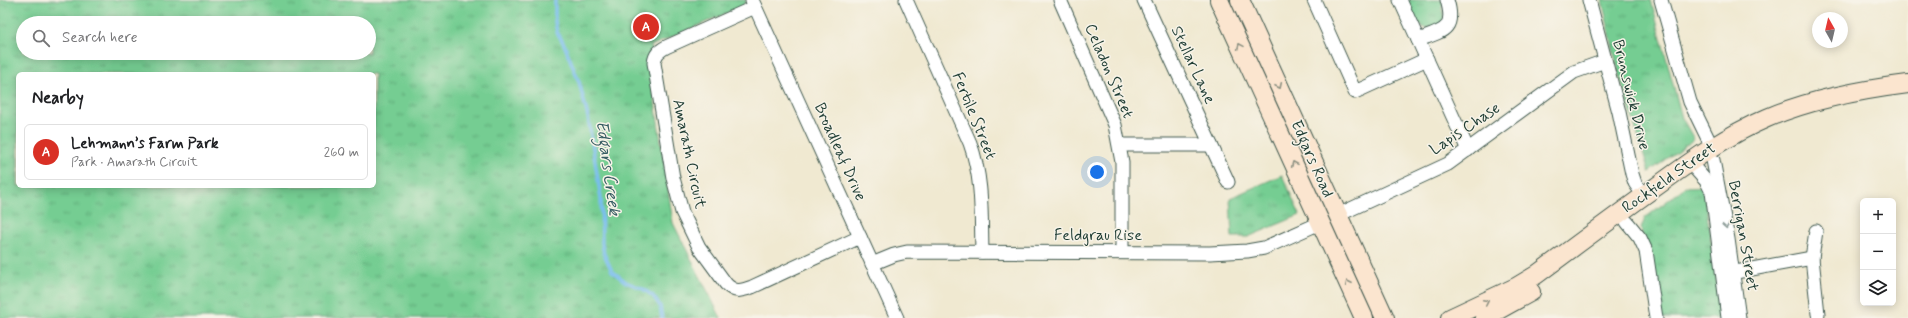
<!DOCTYPE html>
<html lang="en">
<head>
<meta charset="utf-8">
<style>
  :root { --surface:#fff; --page:#f2f2f2; --text:#202124; --muted:#757577; --line:#e0e0e0; --accent:#d93025 }
  body { margin:0; font-family:Mynerve,sans-serif; background:var(--page); color:var(--text) }
  .controls { position:absolute; right:12px; bottom:12px; display:grid; overflow:hidden; border-radius:6px; box-shadow:0 2px 10px #0003 }
  .controls button { width:36px; height:36px; display:grid; place-items:center; padding:0; border:0; border-bottom:1px solid var(--line); background:var(--surface); color:var(--text); font:20px sans-serif }
  .compass { position:absolute; left:1812px; top:12px; width:36px; height:36px; border-radius:50%; background:var(--surface); box-shadow:0 2px 10px #0003; rotate:352deg }
  .you { position:absolute; left:1097px; top:172px; width:14px; height:14px; margin:-10px; border:3px solid #fff; border-radius:50%; background:#1a73e8; box-shadow:0 0 0 6px #1a73e833 }
  .badge { display:grid; place-items:center; width:26px; height:26px; border-radius:50%; background:var(--accent); color:#fff; font-size:13px; font-weight:700 }
  .pin { position:absolute; translate:-50% -50%; border:2px solid #fff; box-shadow:0 1px 4px #0006 }
  .list { margin:0; padding:0; list-style:none }
  h2 { display:flex; justify-content:space-between; align-items:center; height:52px; margin:0; padding:0 16px; font-size:17px }
  h2 small { font-size:13px; font-weight:400; color:var(--muted) }
  .list li { display:grid; grid-template-columns:26px 1fr auto; gap:12px; align-items:center; box-sizing:border-box; height:56px; margin:0 8px 8px; padding:0 8px; border:1px solid var(--line); border-radius:6px }
  .list b { display:block; font-size:15px; white-space:nowrap }
  .list p { margin:0; font-size:13px; white-space:nowrap; color:var(--muted) }
  .list em { font-size:13px; font-style:normal; color:var(--muted) }
  .icon { flex:none; width:22px; height:22px; fill:none; stroke:currentColor; stroke-width:2; stroke-linecap:round; stroke-linejoin:round }
  .map { position:relative; flex:none; width:1908px; height:318px; overflow:hidden }
  .search { position:absolute; background:var(--surface); box-shadow:0 2px 10px #0003; left:16px; top:16px; width:360px; height:44px; display:flex; align-items:center; gap:10px; box-sizing:border-box; padding:0 14px; border-radius:22px; color:var(--muted); font-size:15px }
  .panel { position:absolute; background:var(--surface); box-shadow:0 2px 10px #0003; left:16px; top:72px; width:360px; height:116px; border-radius:6px }
  .map>svg:first-child { display:block }
  .grass { fill:url(#grass-tufts); stroke:#4a8563; fill-rule:evenodd }
  .lines { fill:none; stroke-linecap:round; stroke-linejoin:round }
  .stream { stroke:#79bdef; stroke-width:3.5 }
  .street-casing { stroke:#3e574c; stroke-width:15 }
  .secondary-casing { stroke:#3e574c; stroke-width:20 }
  .street { stroke:#fff; stroke-width:13 }
  .secondary { stroke:#fbe5cf; stroke-width:18 }
  .oneway { stroke:#8d9182 }
  .oneway2 { stroke:#8f9e9a }
  .labels { text-anchor:middle; dominant-baseline:central; stroke-width:3; stroke-linejoin:round; paint-order:stroke }
  .street-label { font-size:16px; fill:#1f3d34; stroke:#f7f3e8 }
  .water-label { font-size:17px; font-style:italic; fill:#365d63; stroke:#f7f3e8 }
</style>
</head>
<body>
<div class="map">
<svg width="1908" height="318" viewBox="0 0 1908 318">
  <defs>
    <pattern id="grass-tufts" width="24" height="20" patternUnits="userSpaceOnUse"><rect width="24" height="20" fill="#75cd92"/><path d="M3 7l-1-3M5 7V3M7 7l1-3M15 17l-1-3M17 17v-4M19 17l1-3" fill="none" stroke="#5fa878"/></pattern>
  </defs>
  <rect width="100%" height="100%" fill="#f7f3e8"/>
  <filter id="ink" filterUnits="userSpaceOnUse"><feTurbulence type="fractalNoise" baseFrequency=".025" numOctaves="2"/><feDisplacementMap in="SourceGraphic" scale="8" xChannelSelector="R" yChannelSelector="G"/><feConvolveMatrix kernelMatrix="1 2 1 2 8 2 1 2 1" color-interpolation-filters="sRGB"/></filter>
  <filter id="wash" filterUnits="userSpaceOnUse"><feTurbulence type="fractalNoise" baseFrequency=".012" numOctaves="4" result="noise"/><feDisplacementMap in="SourceGraphic" scale="16" xChannelSelector="R" yChannelSelector="G"/><feGaussianBlur stdDeviation="0.9" result="paint"/><feColorMatrix in="noise" values="0 0 0 0 0 0 0 0 0 0 0 0 0 0 0 0 0 1.4 0 .05"/><feComposite in="paint" operator="in"/></filter>
  <g filter="url(#wash)">
    <rect width="100%" height="100%" fill="#f0e9d1"/>
    <g class="grass">
      <path d="M0,0H747L743,6L651,46L650,68L673,223L721,318H0ZM23,23H369V53H23ZM18,74H374V186H18Z"/>
      <path d="M1407,0H1442L1444,23C1417,36 1417,22 1407,0Z"/>
      <path d="M1602,0H1651L1682,118L1694,139L1649,172L1618,70Z"/>
      <path d="M1282,175L1300,215L1248,237H1232L1230,198Z"/>
      <path d="M1703,186L1722,318H1661L1641,229L1645,218L1685,187Z"/>
    </g>
    <g class="lines">
      <path class="stream" d="M555,0V22L557,32L564,44L579,82L588,117L601,199L602,244L604,254L612,271L626,282L643,289L653,296L660,306L662,318"/>
    </g>
  </g>
  <g filter="url(#ink)">
    <g class="lines">
      <defs>
        <g id="street">
          <path d="M752,0L897,318"/>
          <path d="M906,0L970,143C983,179 981,214 982,252"/>
          <path d="M1060,0L1115,125L1122,162V252"/>
          <path d="M1314,0L1355,92L1427,59"/>
          <path d="M1400,0L1468,150"/>
          <path d="M1589,0L1619,112L1632,174L1635,183L1644,196"/>
          <path d="M1661,0L1690,102L1712,147"/>
          <path d="M755,7L666,47C659,51 655,54 654,63L673,178L682,212L699,247L726,284C735,293 741,291 752,287L860,237"/>
          <path d="M1418,40C1443,31 1456,30 1447,0"/>
          <path d="M1120,145H1211L1144,0"/>
          <path d="M1211,145L1228,182"/>
          <path d="M1713,160L1728,239L1739,318"/>
          <path d="M1690,163L1707,182L1712,192L1728,318"/>
          <path d="M1338,215L1448,164L1574,72L1605,61"/>
          <path d="M1627,222L1640,238L1646,251L1656,318"/>
          <path d="M1816,231L1812,258L1818,314"/>
          <path d="M872,264L894,255L907,252L1210,253L1247,251L1264,248L1320,223"/>
          <path d="M1725,274L1812,258"/>
        </g>
        <g id="secondary">
          <path d="M1219,0L1364,318"/>
          <path d="M1240,0L1385,318"/>
          <path d="M1450,318L1516,287L1536,275C1575,246 1614,217 1653,189C1690,162 1725,136 1767,118C1811,99 1860,90 1908,84"/>
          <path d="M1484,318L1531,292"/>
        </g>
      </defs>
      <use href="#street" class="street-casing"/>
      <use href="#secondary" class="secondary-casing"/>
      <use href="#street" class="street"/>
      <use href="#secondary" class="secondary"/>
    </g>
    <defs><path id="oneway-chevron" d="M-2-3.5L2.5 0L-2 3.5" fill="none" stroke-width="1.6" stroke-linecap="round" stroke-linejoin="round"/></defs>
    <g class="oneway">
      <use href="#oneway-chevron" transform="translate(1240 46) rotate(-114)"/>
      <use href="#oneway-chevron" transform="translate(1279 86) rotate(65)"/>
      <use href="#oneway-chevron" transform="translate(1294 164) rotate(-114)"/>
      <use href="#oneway-chevron" transform="translate(1348 283) rotate(-115)"/>
      <use href="#oneway-chevron" transform="translate(1486 302) rotate(-26)"/>
    </g>
    <use class="oneway2" href="#oneway-chevron" transform="translate(1726 226) rotate(80)"/>
  </g>
  <g class="labels">
    <g class="street-label">
      <text transform="translate(1193 65) rotate(65)">Stellar Lane</text>
      <text transform="translate(1109 71) rotate(67)">Celadon Street</text>
      <text transform="translate(1631 95) rotate(76)">Brunswick Drive</text>
      <text transform="translate(974 116) rotate(68)">Fertile Street</text>
      <text transform="translate(1465 129) rotate(-34)">Lapis Chase</text>
      <text transform="translate(840 152) rotate(66)">Broadleaf Drive</text>
      <text transform="translate(689 154) rotate(78)">Amarath Circuit</text>
      <text transform="translate(1312 159) rotate(66)">Edgars Road</text>
      <text transform="translate(1669 178) rotate(-35)">Rockfield Street</text>
      <text x="1098" y="235">Feldgrau Rise</text>
      <text transform="translate(1743 236) rotate(80)">Berrigan Street</text>
    </g>
    <g class="water-label">
      <text transform="translate(608 168) rotate(82)">Edgars Creek</text>
    </g>
  </g>
</svg>
<div class="controls">
<button>+</button>
<button>−</button>
<button><svg class="icon" aria-label="layers" viewBox="0 0 24 24"><path d="M12 4l9 5-9 5-9-5zM3 14l9 5 9-5"/></svg></button>
</div>
<svg class="compass" viewBox="-18 -18 36 36"><path d="M0-13l5 13h-10z" fill="#e53935"/><path d="M0 13l5-13h-10z" fill="#757577"/></svg>
<div class="you"></div>
<div class="pin badge" style="left:646px;top:27px">A</div>
<div class="search"><svg class="icon" aria-label="search" viewBox="0 0 24 24"><circle cx="10" cy="10" r="6"/><path d="M15 15l6 6"/></svg>Search here</div>
<section class="panel">
<h2>Nearby<small></small></h2>
<ul class="list">
<li><span class="badge">A</span><div><b>Lehmann’s Farm Park</b><p>Park · Amarath Circuit</p></div><em>260 m</em></li>
</ul>
</section>
</div>
</body>
</html>
